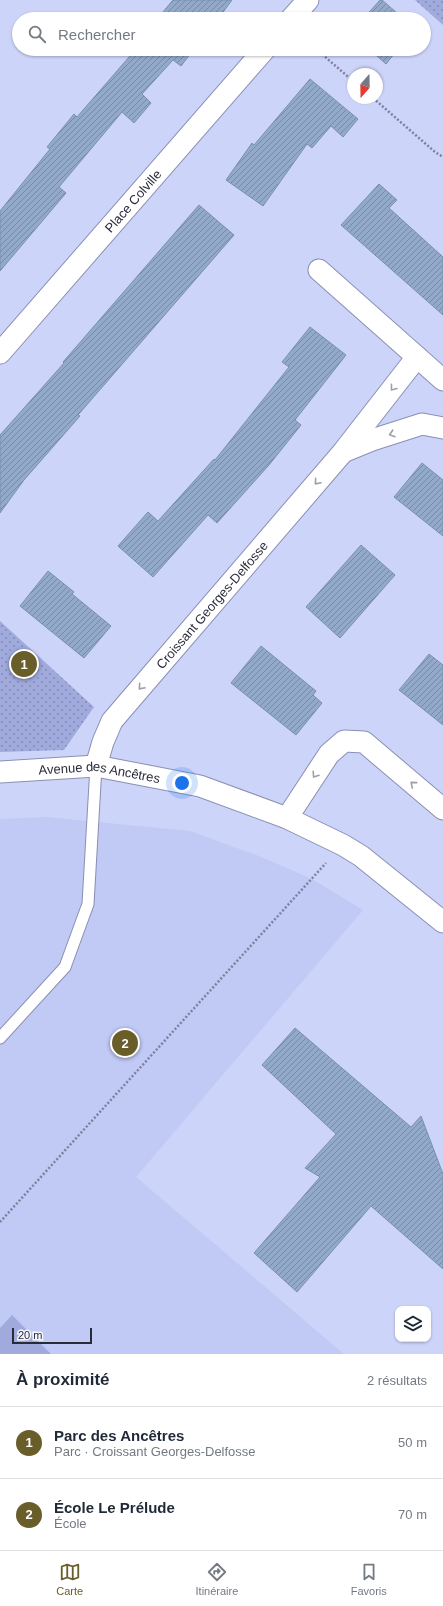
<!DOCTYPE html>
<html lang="fr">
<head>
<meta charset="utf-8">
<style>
  :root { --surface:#fff; --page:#f6f6f7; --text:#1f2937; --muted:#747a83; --line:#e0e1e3; --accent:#695d2a }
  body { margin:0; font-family:Helvetica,sans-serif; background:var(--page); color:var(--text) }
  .controls { position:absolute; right:12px; bottom:12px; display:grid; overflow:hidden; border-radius:8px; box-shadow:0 1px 3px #0004 }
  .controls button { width:36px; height:36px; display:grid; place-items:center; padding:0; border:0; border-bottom:1px solid var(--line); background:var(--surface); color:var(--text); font:20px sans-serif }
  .compass { position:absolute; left:347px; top:68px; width:36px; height:36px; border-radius:50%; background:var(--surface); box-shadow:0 1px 3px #0004; rotate:200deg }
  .scale { position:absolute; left:12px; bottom:10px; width:80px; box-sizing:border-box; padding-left:4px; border:2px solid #292b3a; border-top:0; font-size:11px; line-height:14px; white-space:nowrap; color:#292b3a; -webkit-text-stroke:3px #f5f7ff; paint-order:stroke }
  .you { position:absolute; left:182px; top:783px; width:14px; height:14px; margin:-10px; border:3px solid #fff; border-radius:50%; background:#1a73e8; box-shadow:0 0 0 6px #1a73e833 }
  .badge { display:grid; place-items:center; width:26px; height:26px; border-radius:50%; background:var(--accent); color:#fff; font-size:13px; font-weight:700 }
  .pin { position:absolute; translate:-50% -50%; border:2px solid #fff; box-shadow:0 1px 4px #0006 }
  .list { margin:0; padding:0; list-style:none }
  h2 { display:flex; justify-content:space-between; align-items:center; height:52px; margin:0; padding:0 16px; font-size:17px }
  h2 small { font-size:13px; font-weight:400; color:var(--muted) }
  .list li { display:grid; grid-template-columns:26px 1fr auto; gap:12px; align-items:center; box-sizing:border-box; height:72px; padding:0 16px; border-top:1px solid var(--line) }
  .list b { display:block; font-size:15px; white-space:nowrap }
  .list p { margin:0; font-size:13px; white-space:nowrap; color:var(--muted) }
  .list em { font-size:13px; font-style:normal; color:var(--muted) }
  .icon { flex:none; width:22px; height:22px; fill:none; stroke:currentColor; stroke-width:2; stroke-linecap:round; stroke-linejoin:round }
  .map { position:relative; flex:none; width:443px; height:1354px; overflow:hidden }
  .search { position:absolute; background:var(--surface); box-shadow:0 1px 3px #0004; left:12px; right:12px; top:12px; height:44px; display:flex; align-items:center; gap:10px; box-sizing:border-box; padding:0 14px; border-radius:22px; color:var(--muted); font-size:15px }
  .sheet { height:196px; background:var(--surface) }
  nav { display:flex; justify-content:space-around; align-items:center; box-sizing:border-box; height:56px; border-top:1px solid var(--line); background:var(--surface); font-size:11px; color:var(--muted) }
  nav a { display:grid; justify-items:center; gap:2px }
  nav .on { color:var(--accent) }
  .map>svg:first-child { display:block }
  .built { fill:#c1c9f5 }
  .park { fill:url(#park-dots) }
  .pitch { fill:#a0aadd }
  .building { fill:url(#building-hatch); stroke:#7a90ae }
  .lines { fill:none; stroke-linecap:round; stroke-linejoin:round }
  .service-casing { stroke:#8a90b3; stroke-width:13 }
  .minor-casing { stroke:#8a90b3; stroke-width:23 }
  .path { stroke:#7c819b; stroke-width:2.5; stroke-dasharray:2 2; stroke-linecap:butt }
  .service { stroke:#fff; stroke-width:11 }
  .minor { stroke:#fff; stroke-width:21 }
  .oneway { stroke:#9fa0a6 }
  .labels { text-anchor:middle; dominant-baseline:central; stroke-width:4; stroke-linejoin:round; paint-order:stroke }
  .street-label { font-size:13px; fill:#292b3a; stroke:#f5f7ff }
</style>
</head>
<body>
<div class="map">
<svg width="443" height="1354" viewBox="0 0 443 1354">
  <defs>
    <pattern id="park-dots" width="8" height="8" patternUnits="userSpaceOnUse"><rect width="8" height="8" fill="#a0aadd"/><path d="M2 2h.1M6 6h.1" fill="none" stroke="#828bb4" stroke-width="1.8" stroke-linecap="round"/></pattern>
    <pattern id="building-hatch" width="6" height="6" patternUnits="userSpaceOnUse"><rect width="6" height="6" fill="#93a9c9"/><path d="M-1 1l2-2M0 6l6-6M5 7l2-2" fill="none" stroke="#788aa4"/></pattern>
  </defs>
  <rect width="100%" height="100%" fill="#cdd4fa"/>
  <path class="built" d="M46,817L190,831L259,856L312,879L363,910L136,1177L344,1354H0V819Z"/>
  <g class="park">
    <path d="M415,0H443V25Z"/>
    <path d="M0,621L94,707L64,750L0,752Z"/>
  </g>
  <path class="pitch" d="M12,1315L51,1354H0V1328Z"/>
  <g class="building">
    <path d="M173,0H232L218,19H157Z"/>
    <path d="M380,0H382L404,19H363Z"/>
    <path d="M136,49H194L181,66L173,60L142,94L151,103L134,123L122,112L59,187L66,193L0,271V211L50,149L47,147L74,114L77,117Z"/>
    <path d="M369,49H398L386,64Z"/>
    <path d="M310,79L358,119L343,137L331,126L312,148L307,144L263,206L226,180L252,143L254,145Z"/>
    <path d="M379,184L397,200L389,208L443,257V315L341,225Z"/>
    <path d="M199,205L234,235L78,415L80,416L24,480L0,513V435L64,363L63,362Z"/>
    <path d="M310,327L346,355L295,420L301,425L269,465L217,523L208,515L153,577L118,546L148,512L158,521L214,459L215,460L289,367L282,362Z"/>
    <path d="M422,463L443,480V536L394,497Z"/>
    <path d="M361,545L395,575L340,638L306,607Z"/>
    <path d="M48,571L74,592L72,594L111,626L84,658L20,606Z"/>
    <path d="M261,646L316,691L313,695L322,703L296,735L231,683Z"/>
    <path d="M429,654L443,665V725L399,690Z"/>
    <path d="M295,1028L411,1127L421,1116L443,1174V1269L371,1206L297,1292L254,1253L320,1177L305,1168L336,1134L262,1065Z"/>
  </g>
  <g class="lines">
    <defs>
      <path id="service" d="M0,1038L65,967L88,904L96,766"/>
      <g id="minor">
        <path d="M291,19L308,0"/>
        <path d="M319,270L443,380"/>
        <path id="s1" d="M0,353L265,49"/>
        <path d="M345,451L372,440L422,424L443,428"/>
        <path id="s2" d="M96,766L103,742L112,721L343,452L417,357"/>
        <path id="s3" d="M0,772L96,766L200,786L287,818L343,845L361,856L443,922"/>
        <path d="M287,818L329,754L344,741L364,742L443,809"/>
      </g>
    </defs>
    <use href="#service" class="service-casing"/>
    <use href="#minor" class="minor-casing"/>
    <g class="path">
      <path d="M316,49L353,81"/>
      <path d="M373,98L435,152L443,157"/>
      <path d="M0,1222L326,863"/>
    </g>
    <use href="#service" class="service"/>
    <use href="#minor" class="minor"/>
  </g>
  <defs><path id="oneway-chevron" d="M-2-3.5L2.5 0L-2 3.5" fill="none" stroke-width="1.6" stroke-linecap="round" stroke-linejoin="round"/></defs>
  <g class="oneway">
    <use href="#oneway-chevron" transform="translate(393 388) rotate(128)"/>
    <use href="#oneway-chevron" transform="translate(392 434) rotate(162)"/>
    <use href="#oneway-chevron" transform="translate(317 482) rotate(131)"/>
    <use href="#oneway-chevron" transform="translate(141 687) rotate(131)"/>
    <use href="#oneway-chevron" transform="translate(315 775) rotate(123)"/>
    <use href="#oneway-chevron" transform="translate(413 784) rotate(-140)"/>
  </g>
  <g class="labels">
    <g class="street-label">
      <text stroke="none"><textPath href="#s1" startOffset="202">Place Colville</textPath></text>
      <text stroke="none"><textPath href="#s2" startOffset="201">Croissant Georges-Delfosse</textPath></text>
      <text stroke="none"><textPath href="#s3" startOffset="100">Avenue des Ancêtres</textPath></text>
    </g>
  </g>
</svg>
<div class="controls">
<button><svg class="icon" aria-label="layers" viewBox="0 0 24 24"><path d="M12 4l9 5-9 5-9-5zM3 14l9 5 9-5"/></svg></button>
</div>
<svg class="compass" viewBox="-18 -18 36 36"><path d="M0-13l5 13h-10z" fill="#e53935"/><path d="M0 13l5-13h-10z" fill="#747a83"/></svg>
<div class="scale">20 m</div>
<div class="you"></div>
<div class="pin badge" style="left:24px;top:664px">1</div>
<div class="pin badge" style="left:125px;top:1043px">2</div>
<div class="search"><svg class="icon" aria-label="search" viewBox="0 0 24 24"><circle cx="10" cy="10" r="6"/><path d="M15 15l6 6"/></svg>Rechercher</div>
</div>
<section class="sheet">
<h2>À proximité<small>2 résultats</small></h2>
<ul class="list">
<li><span class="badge">1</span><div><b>Parc des Ancêtres</b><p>Parc · Croissant Georges-Delfosse</p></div><em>50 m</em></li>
<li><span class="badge">2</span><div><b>École Le Prélude</b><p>École</p></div><em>70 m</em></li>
</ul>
</section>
<nav>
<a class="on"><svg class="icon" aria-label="map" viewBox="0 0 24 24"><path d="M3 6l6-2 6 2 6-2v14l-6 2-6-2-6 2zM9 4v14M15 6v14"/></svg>Carte</a>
<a><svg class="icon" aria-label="directions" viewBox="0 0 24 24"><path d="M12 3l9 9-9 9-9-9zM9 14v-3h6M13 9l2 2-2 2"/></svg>Itinéraire</a>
<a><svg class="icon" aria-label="saved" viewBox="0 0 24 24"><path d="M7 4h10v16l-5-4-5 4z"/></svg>Favoris</a>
</nav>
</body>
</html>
